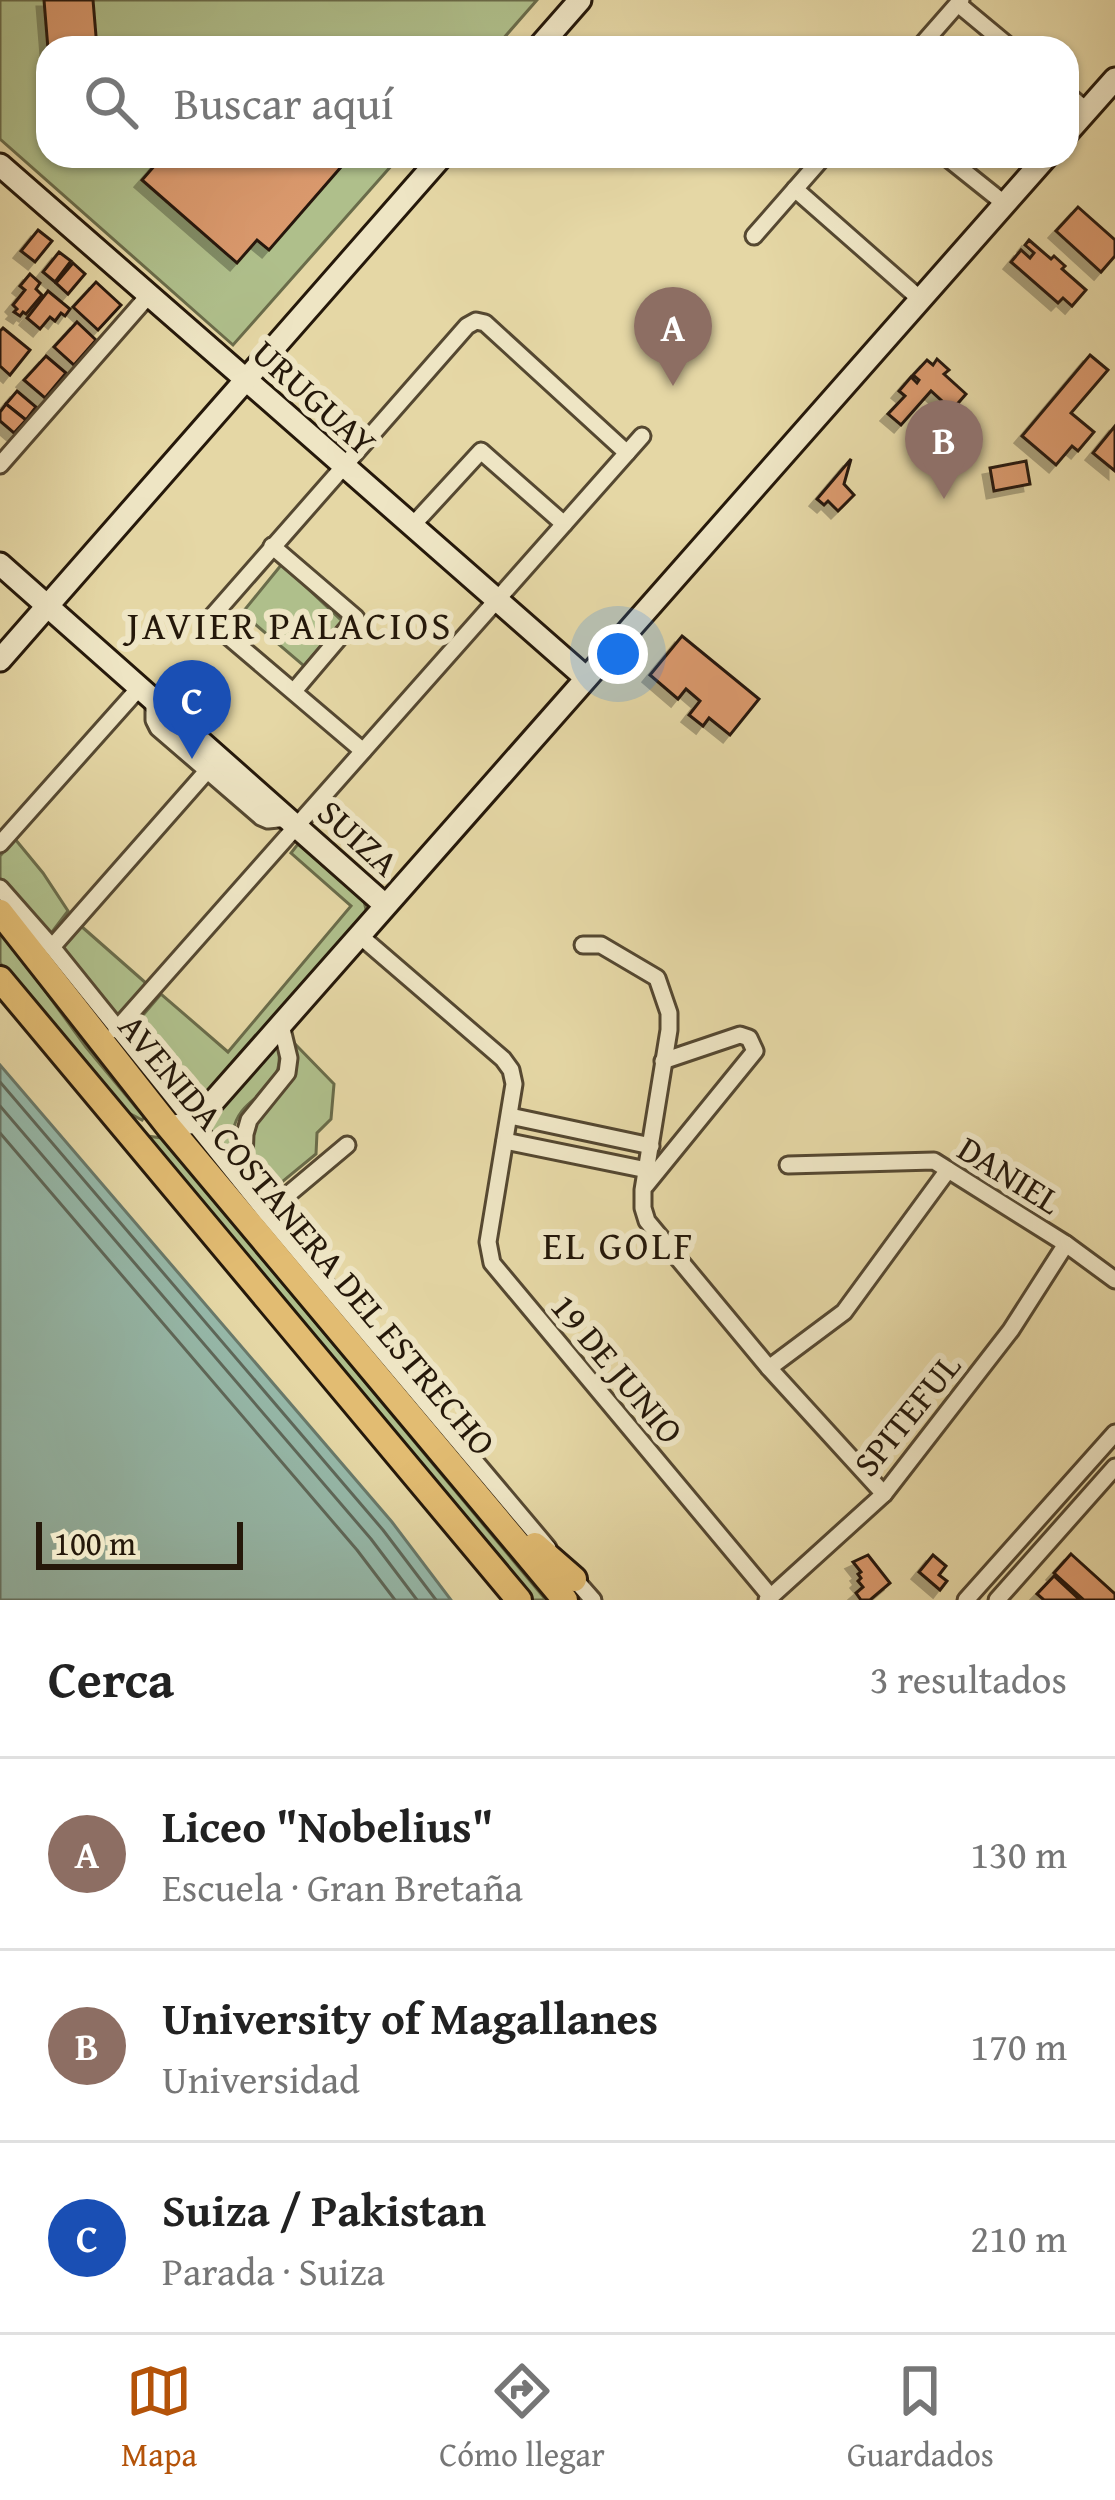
<!DOCTYPE html>
<html lang="es">
<head>
<meta charset="utf-8">
<style>
  :root { --surface:#fff; --page:#f6f6f6; --text:#222; --muted:#767676; --line:#e0e0e0; --accent:#b45309 }
  body { margin:0; font-family:"Gentium Book Plus",serif; background:var(--page); color:var(--text) }
  .scale { position:absolute; left:36px; bottom:30px; width:207px; box-sizing:border-box; padding-left:12px; border:6px solid #25180a; border-top:0; font-size:33px; line-height:42px; white-space:nowrap; color:#25180a; -webkit-text-stroke:9px #eee5c4; paint-order:stroke }
  .you { position:absolute; left:618px; top:654px; width:42px; height:42px; margin:-30px; border:9px solid #fff; border-radius:50%; background:#1a73e8; box-shadow:0 0 0 18px #1a73e833 }
  .badge { display:grid; place-items:center; width:78px; height:78px; border-radius:50%; background:var(--accent); color:#fff; font-size:39px; font-weight:700 }
  .pin { position:absolute; translate:-50% -99px; filter:drop-shadow(0 3px 6px #0008) }
  .pin::after { content:''; position:absolute; top:63px; width:42px; height:36px; background:inherit; clip-path:polygon(0 0,100% 0,50% 100%) }
  .list { margin:0; padding:0; list-style:none }
  h2 { display:flex; justify-content:space-between; align-items:center; height:156px; margin:0; padding:0 48px; font-size:51px }
  h2 small { font-size:39px; font-weight:400; color:var(--muted) }
  .list li { display:grid; grid-template-columns:78px 1fr auto; gap:36px; align-items:center; box-sizing:border-box; height:192px; padding:0 48px; border-top:3px solid var(--line) }
  .list b { display:block; font-size:45px; white-space:nowrap }
  .list p { margin:0; font-size:39px; white-space:nowrap; color:var(--muted) }
  .list em { font-size:39px; font-style:normal; color:var(--muted) }
  .icon { flex:none; width:66px; height:66px; fill:none; stroke:currentColor; stroke-width:2; stroke-linecap:round; stroke-linejoin:round }
  .map { position:relative; flex:none; width:1115px; height:1600px; overflow:hidden }
  .search { position:absolute; background:var(--surface); box-shadow:0 3px 9px #0004; left:36px; right:36px; top:36px; height:132px; display:flex; align-items:center; gap:30px; box-sizing:border-box; padding:0 42px; border-radius:36px; color:var(--muted); font-size:45px }
  .sheet { height:732px; background:var(--surface) }
  nav { display:flex; justify-content:space-around; align-items:center; box-sizing:border-box; height:168px; border-top:3px solid var(--line); background:var(--surface); font-size:33px; color:var(--muted) }
  nav a { display:grid; justify-items:center; gap:6px }
  nav .on { color:var(--accent) }
  .map>svg:first-child { display:block }
  .green { fill:#afbf8b; stroke:#6a6c4a; stroke-width:3 }
  .water { fill:#96b9aa; stroke:#69796a; stroke-width:3 }
  .lines { fill:none; stroke-linecap:round; stroke-linejoin:round }
  .shore { stroke:#5e685a; stroke-width:3 }
  .building { fill:#da996d; stroke:#25180a; stroke-width:3; filter:url(#shadow) }
  .street-casing { stroke:#554831; stroke-width:21 }
  .secondary-casing { stroke:#25180a; stroke-width:27 }
  .primary-casing { stroke:#25180a; stroke-width:30 }
  .street { stroke:#eee5c4; stroke-width:15 }
  .secondary { stroke:#eee5c4; stroke-width:21 }
  .primary { stroke:#e2bc72; stroke-width:24 }
  .labels { text-anchor:middle; dominant-baseline:central; stroke-width:12; stroke-linejoin:round; paint-order:stroke }
  .street-label { font-size:36px; fill:#25180a; stroke:#eee5c4 }
  .neighbourhood-label { font-size:39px; letter-spacing:3px; fill:#25180a; stroke:#eee5c4 }
</style>
</head>
<body>
<div class="map">
<svg width="1115" height="1600" viewBox="0 0 1115 1600">
  <defs>
    <filter id="shadow"><feDropShadow dx="-7" dy="7" stdDeviation="0" flood-color="#0004"/></filter>
  </defs>
  <rect width="100%" height="100%" fill="#e5d7a5"/>
  <filter id="stains"><feTurbulence type="fractalNoise" baseFrequency=".00167" numOctaves="4"/><feColorMatrix values="0 0 0 0 .2 0 0 0 0 .09 0 0 0 0 .02 0 0 0 .5 -.17"/></filter>
  <radialGradient id="worn" r=".72"><stop offset=".6" stop-color="#630" stop-opacity="0"/><stop offset="1" stop-color="#630" stop-opacity=".3"/></radialGradient>
  <g class="green">
    <path d="M0,0H537L495,48H48V156H400L233,345L0,139Z"/>
    <path d="M282,564L342,621L304,666L242,613Z"/>
    <path d="M15,839L43,873L68,911L49,936L0,881V856Z"/>
    <path d="M298,844L364,901L367,914L196,1110H191L126,1035L161,994L228,1052L351,906L291,853Z"/>
    <path d="M81,926L147,984L117,1019L60,949Z"/>
    <path d="M0,929L86,1047L144,1117L142,1120L125,1111L0,963Z"/>
    <path d="M278,1042C288,1099 239,1091 233,1132C232,1141 234,1152 235,1161L210,1131L209,1124Z"/>
    <path d="M296,1045L334,1084L331,1119L317,1133L316,1154L265,1196L247,1174L246,1143L250,1125L286,1088Z"/>
    <path d="M147,1136L162,1138L546,1600H525L143,1139Z"/>
  </g>
  <path class="water" d="M0,1065L392,1522L451,1600H0Z"/>
  <g class="lines">
    <g class="shore">
      <path d="M0,1082L383,1530L436,1600"/>
      <path d="M0,1106L371,1539L417,1600"/>
      <path d="M0,1133L357,1550L395,1600"/>
    </g>
  </g>
  <g class="building">
    <path d="M44,0H93L97,48L48,49Z"/>
    <path d="M163,156H345L348,159L269,250L257,240L237,263L142,180Z"/>
    <path d="M1078,207L1115,240V256L1101,272L1056,231Z"/>
    <path d="M38,230L52,241L35,262L21,251Z"/>
    <path d="M1029,240L1051,259L1054,256L1065,266L1062,269L1086,290L1072,306L1063,298L1058,303L1011,262L1021,250L1030,258L1034,253L1025,245Z"/>
    <path d="M59,252L71,261L55,282L43,272Z"/>
    <path d="M73,263L85,274L68,294L56,283Z"/>
    <path d="M30,274L40,283L36,289L42,295L26,314L23,312L20,316L14,312L17,309L13,305L25,290L20,286Z"/>
    <path d="M96,282L121,305L98,330L73,307Z"/>
    <path d="M48,291L70,309L65,316L61,313L55,321L50,317L40,329L27,318Z"/>
    <path d="M77,322L96,340L74,365L54,347Z"/>
    <path d="M3,328L30,350L10,375L0,366V331Z"/>
    <path d="M1090,355L1108,370L1071,413L1094,432L1078,451L1072,446L1056,465L1022,436Z"/>
    <path d="M46,356L66,373L45,398L24,380Z"/>
    <path d="M937,359L949,370L944,374L966,394L952,410L931,391L901,425L888,414L905,396L899,391L911,377L917,383L919,380L913,375L927,360L933,365Z"/>
    <path d="M17,391L36,407L26,420L6,404Z"/>
    <path d="M6,404L26,420L14,433L0,421V412Z"/>
    <path d="M1115,426V471L1093,453Z"/>
    <path d="M851,459L844,484L854,495L838,511L828,501L824,505L817,499Z"/>
    <path d="M1026,461L1030,484L994,491L990,468Z"/>
    <path d="M682,636L759,699L730,735L709,718L703,726L689,715L700,701L686,689L678,699L650,675Z"/>
    <path d="M1071,1554L1115,1594V1600H1084L1054,1573Z"/>
    <path d="M868,1555L890,1583L870,1600H861L856,1593L863,1587L858,1581L861,1578L858,1574L861,1572L853,1562Z"/>
    <path d="M933,1555L946,1566L939,1575L947,1581L940,1590L919,1572Z"/>
    <path d="M1054,1576L1080,1600H1044L1037,1594Z"/>
  </g>
  <g class="lines">
    <defs>
      <g id="street">
        <path d="M958,4L1011,48"/>
        <path d="M919,48L961,0"/>
        <path d="M1067,94L1087,111"/>
        <path d="M945,156L1005,204"/>
        <path d="M795,189L920,299"/>
        <path d="M754,236L824,156"/>
        <path d="M0,465L149,295"/>
        <path d="M412,526L481,451L564,524"/>
        <path d="M272,546L356,618L294,691"/>
        <path d="M154,700V720L158,728L261,817L268,820L288,818"/>
        <path d="M363,751L209,620L467,326L476,321L485,323L627,453"/>
        <path d="M0,844L140,687"/>
        <path d="M0,888L52,947L266,1213L548,1548"/>
        <path d="M359,935L503,1059L511,1070L514,1084L488,1242L492,1263L771,1597"/>
        <path d="M583,945H601L657,978L669,1013V1030L643,1190V1208L647,1221L769,1368L884,1494"/>
        <path d="M52,947L207,771"/>
        <path d="M116,1030L642,436"/>
        <path d="M510,1116L651,1146"/>
        <path d="M505,1141L647,1170"/>
        <path d="M244,1160L245,1134L249,1120L287,1073L289,1058L281,1025"/>
        <path d="M788,1165L934,1161L1066,1244L1115,1280"/>
        <path d="M646,1185L755,1051L749,1038L740,1035L663,1061"/>
        <path d="M266,1213L347,1145"/>
        <path d="M769,1368L844,1312L948,1170"/>
        <path d="M571,1575L593,1600"/>
        <path d="M767,1600L884,1494L1011,1330L1066,1244"/>
        <path d="M966,1600L1115,1433"/>
        <path d="M997,1600L1115,1467"/>
      </g>
      <g id="secondary">
        <path d="M538,48L580,0"/>
        <path d="M1067,133L1115,79"/>
        <path d="M0,165C196,335 391,507 586,678"/>
        <path d="M0,564L385,905"/>
        <path d="M0,660L442,156"/>
        <path d="M169,1127L195,1122L204,1112L1047,156"/>
      </g>
      <g id="primary">
        <path d="M0,912L169,1127L565,1600"/>
        <path d="M0,979L519,1600"/>
        <path d="M535,1545L574,1579"/>
      </g>
    </defs>
    <use href="#street" class="street-casing"/>
    <use href="#secondary" class="secondary-casing"/>
    <use href="#primary" class="primary-casing"/>
    <use href="#street" class="street"/>
    <use href="#secondary" class="secondary"/>
    <use href="#primary" class="primary"/>
  </g>
  <g class="labels">
    <g class="street-label">
      <text transform="translate(315 397) rotate(42)">URUGUAY</text>
      <text transform="translate(359 837) rotate(42)">SUIZA</text>
      <text transform="translate(1010 1174) rotate(32)">DANIEL</text>
      <text transform="translate(308 1234) rotate(50)">AVENIDA COSTANERA DEL ESTRECHO</text>
      <text transform="translate(618 1368) rotate(50)">19 DE JUNIO</text>
      <text transform="translate(906 1414) rotate(-51)">SPITEFUL</text>
    </g>
    <g class="neighbourhood-label">
      <text x="290" y="624">JAVIER PALACIOS</text>
      <text x="619" y="1244">EL GOLF</text>
    </g>
  </g>
  <rect width="100%" height="100%" filter="url(#stains)"/>
  <rect width="100%" height="100%" fill="url(#worn)"/>
</svg>
<div class="scale">100 m</div>
<div class="you"></div>
<div class="pin badge" style="left:673px;top:386px;background:#8d6e63">A</div>
<div class="pin badge" style="left:944px;top:499px;background:#8d6e63">B</div>
<div class="pin badge" style="left:192px;top:759px;background:#1a4fb4">C</div>
<div class="search"><svg class="icon" aria-label="search" viewBox="0 0 24 24"><circle cx="10" cy="10" r="6"/><path d="M15 15l6 6"/></svg>Buscar aquí</div>
</div>
<section class="sheet">
<h2>Cerca<small>3 resultados</small></h2>
<ul class="list">
<li><span class="badge" style="background:#8d6e63">A</span><div><b>Liceo &quot;Nobelius&quot;</b><p>Escuela · Gran Bretaña</p></div><em>130 m</em></li>
<li><span class="badge" style="background:#8d6e63">B</span><div><b>University of Magallanes</b><p>Universidad</p></div><em>170 m</em></li>
<li><span class="badge" style="background:#1a4fb4">C</span><div><b>Suiza / Pakistan</b><p>Parada · Suiza</p></div><em>210 m</em></li>
</ul>
</section>
<nav>
<a class="on"><svg class="icon" aria-label="map" viewBox="0 0 24 24"><path d="M3 6l6-2 6 2 6-2v14l-6 2-6-2-6 2zM9 4v14M15 6v14"/></svg>Mapa</a>
<a><svg class="icon" aria-label="directions" viewBox="0 0 24 24"><path d="M12 3l9 9-9 9-9-9zM9 14v-3h6M13 9l2 2-2 2"/></svg>Cómo llegar</a>
<a><svg class="icon" aria-label="saved" viewBox="0 0 24 24"><path d="M7 4h10v16l-5-4-5 4z"/></svg>Guardados</a>
</nav>
</body>
</html>
